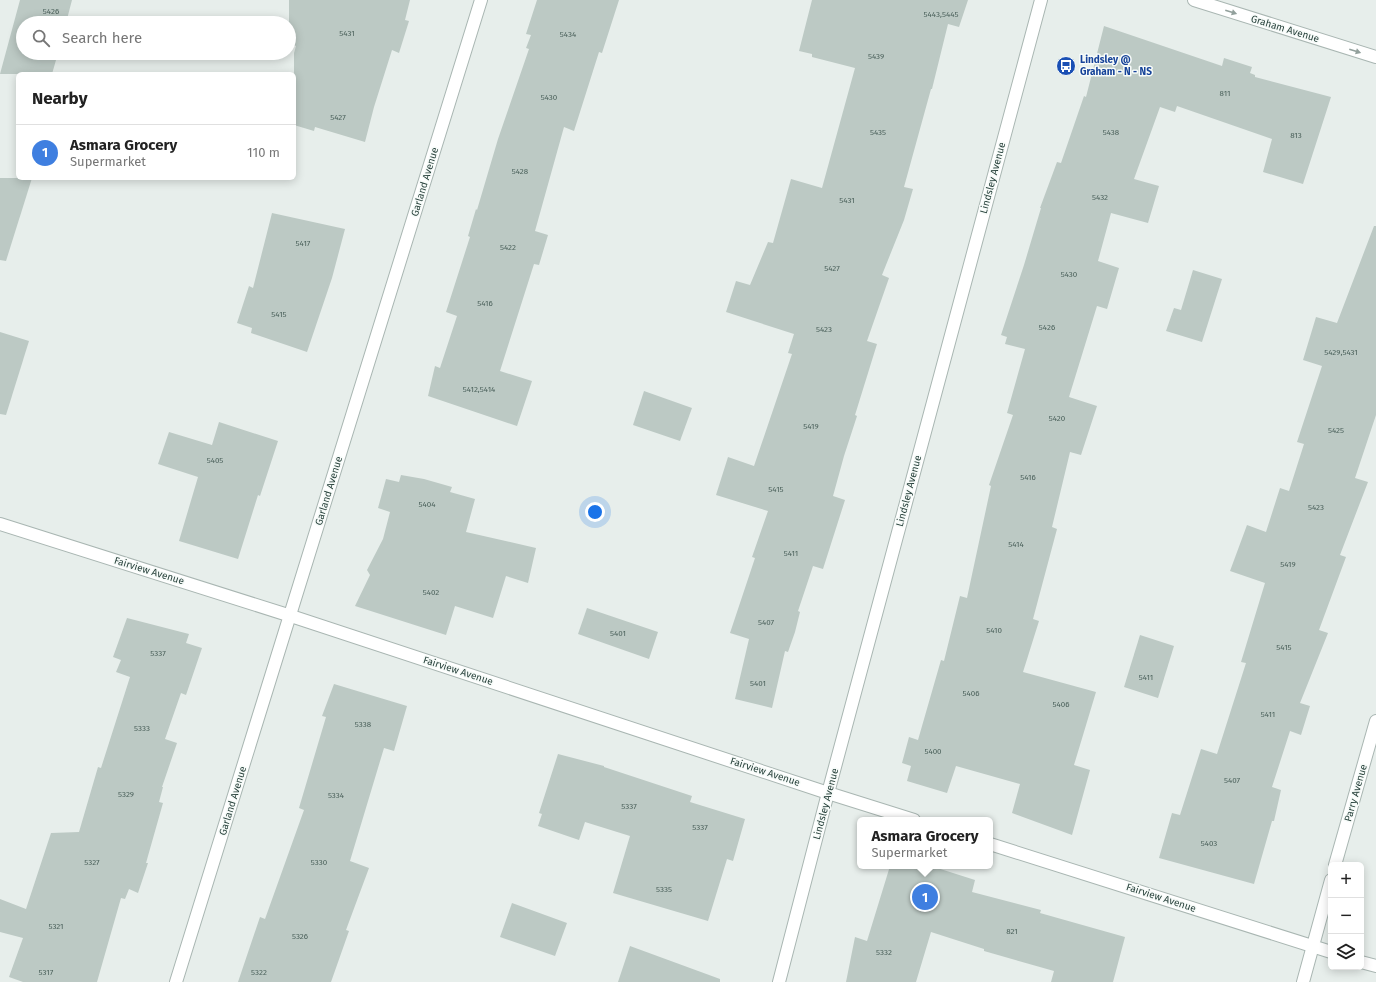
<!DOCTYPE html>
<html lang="en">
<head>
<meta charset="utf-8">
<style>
  :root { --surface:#fff; --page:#f6f6f6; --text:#222; --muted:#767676; --line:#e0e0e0; --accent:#7c5342 }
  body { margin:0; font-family:"Fira Sans",sans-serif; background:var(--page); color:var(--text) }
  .controls { position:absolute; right:12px; bottom:12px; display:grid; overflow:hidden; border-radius:6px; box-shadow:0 2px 10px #0003 }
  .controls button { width:36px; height:36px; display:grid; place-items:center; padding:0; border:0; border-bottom:1px solid var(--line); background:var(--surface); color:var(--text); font:20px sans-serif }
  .you { position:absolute; left:595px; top:512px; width:14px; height:14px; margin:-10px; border:3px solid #fff; border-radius:50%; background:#1a73e8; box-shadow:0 0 0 6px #1a73e833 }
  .badge { display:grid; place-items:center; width:26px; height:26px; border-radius:50%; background:var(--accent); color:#fff; font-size:13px; font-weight:700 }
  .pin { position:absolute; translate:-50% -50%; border:2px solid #fff; box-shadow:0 1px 4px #0006 }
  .popup { position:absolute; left:857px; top:817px; width:136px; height:52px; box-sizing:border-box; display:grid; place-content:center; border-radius:6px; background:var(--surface); filter:drop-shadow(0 1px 3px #0005); font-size:13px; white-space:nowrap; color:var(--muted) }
  .popup b { font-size:15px; color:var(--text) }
  .popup::after { content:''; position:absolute; left:50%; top:100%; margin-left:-8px; border:8px solid transparent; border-top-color:var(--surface) }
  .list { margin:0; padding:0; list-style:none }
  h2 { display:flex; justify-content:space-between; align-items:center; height:52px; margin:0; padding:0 16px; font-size:17px }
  h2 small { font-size:13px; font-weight:400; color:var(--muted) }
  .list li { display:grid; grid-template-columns:26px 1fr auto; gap:12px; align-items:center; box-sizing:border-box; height:56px; padding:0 16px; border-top:1px solid var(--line) }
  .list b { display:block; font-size:15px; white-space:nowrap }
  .list p { margin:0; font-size:13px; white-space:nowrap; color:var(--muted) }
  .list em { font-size:13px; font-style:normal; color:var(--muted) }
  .icon { flex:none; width:22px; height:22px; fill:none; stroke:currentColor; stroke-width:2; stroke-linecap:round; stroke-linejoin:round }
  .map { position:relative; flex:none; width:1376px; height:982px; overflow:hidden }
  .search { position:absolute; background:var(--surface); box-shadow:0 2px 10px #0003; left:16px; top:16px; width:280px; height:44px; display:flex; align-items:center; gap:10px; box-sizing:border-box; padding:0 14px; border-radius:22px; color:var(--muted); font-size:15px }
  .panel { position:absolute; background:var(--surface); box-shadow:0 2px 10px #0003; left:16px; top:72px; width:280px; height:108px; border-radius:6px }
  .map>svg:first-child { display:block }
  .building { fill:#bcc9c4 }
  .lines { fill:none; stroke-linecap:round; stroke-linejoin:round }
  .minor-casing { stroke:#a9b6b2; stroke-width:14 }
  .minor { stroke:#fff; stroke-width:12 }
  .oneway { fill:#92a09c }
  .labels { text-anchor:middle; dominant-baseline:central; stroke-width:3; stroke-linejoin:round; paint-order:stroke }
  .number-label { font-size:8px; fill:#4c625c }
  .street-label { font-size:10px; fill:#26403a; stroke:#f7fbf9 }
  .transit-label { font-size:10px; font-weight:bold; fill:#164399; stroke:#f7fbf9; text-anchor:start }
</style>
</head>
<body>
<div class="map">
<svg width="1376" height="982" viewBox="0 0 1376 982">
  <rect width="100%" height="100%" fill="#e7eeeb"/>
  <g class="building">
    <path d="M20,0H72L66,23H23V53H58L52,74H0Z"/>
    <path d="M289,0H410L405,20L409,21L399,53L392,50L374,107L365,142L315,127L314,131L294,125V53L296,46L289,43Z"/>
    <path d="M537,0H619L602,53L599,52L574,131L564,127L535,231L548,235L539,265L534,264L500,371L532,381L517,426L428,396L435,366L440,368L457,316L446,312L470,237L468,236L476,209L477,210L498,139L529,49L526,48L531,35L526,34Z"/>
    <path d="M812,0H968L959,27L948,24L932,89H931L904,187L913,189L904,220L882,275L889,278L867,341L877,344L855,415L857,416L844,456L833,496L845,500L823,569L813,566L798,611L800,612L795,632L788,652L785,651L772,708L735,699L749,639L730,633L755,558L752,557L768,511L716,495L728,457L754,466L792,354L788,353L794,334L726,312L736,281L750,285L768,242L773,243L791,179L822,188L855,68L812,57V54L799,51Z"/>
    <path d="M1104,26L1222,66L1224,58L1252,67L1250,73L1255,75V77L1331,97L1303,184L1263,172L1272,139L1177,106L1175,112L1160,107L1134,179L1159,186L1148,223L1111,213L1098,261L1119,268L1107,309L1097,306L1069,397L1097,406L1081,455L1070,452L1052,527L1057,529L1033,619L1039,621L1023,672L1096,692L1074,765L1090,770L1072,835L1012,813L1020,784L956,766L947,793L907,781L911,766L902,763L909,737L918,740L941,660L944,661L960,596L967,598L991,486L989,485L1013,415L1007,413L1025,349L1005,344L1007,337L1001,335L1024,265L1041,208H1040L1057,162L1061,163L1084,96L1086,97Z"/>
    <path d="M0,178H32L6,261L0,260Z"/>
    <path d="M272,213L345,229L332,278L307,352L251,333L252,328L237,323L249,286L253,288Z"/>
    <path d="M1374,226H1376V415L1355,478L1368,482L1340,555L1346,557L1319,630L1328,633L1300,703L1310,706L1301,735L1290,731L1272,787L1281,790L1274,821H1272L1254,884L1159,858L1172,813L1180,815L1201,749L1217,754L1246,663L1241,662L1265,583L1230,571L1247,525L1266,532L1280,488L1289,491L1304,444L1297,442L1322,366L1303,360L1316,317L1337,323Z"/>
    <path d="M1193,270L1222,279L1202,342L1166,331L1174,308L1181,310Z"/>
    <path d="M0,332L29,341L6,415L0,414Z"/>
    <path d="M644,391L692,408L680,441L633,425Z"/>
    <path d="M219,422L278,441L260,496L258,495L238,559L179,541L198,477L158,464L169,432L212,445Z"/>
    <path d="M401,475L424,479L452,487L450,492L475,499L466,532L536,548L528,583L506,576L493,618L455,606L446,635L355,606L370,575L367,570L383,539L390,512L378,508L386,479L399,482Z"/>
    <path d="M587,608L658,632L649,659L578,634Z"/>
    <path d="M127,618L189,634L186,643L202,648L186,695L181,693L165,739L177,743L162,787H163L159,802L163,803L146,863H148L138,893L129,889L125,899L121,898L97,982H23L9,977L23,938L0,932V899L26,909L51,833L79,832L98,767L101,768L130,677L116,672L121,660L113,657Z"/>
    <path d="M1140,635L1174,646L1158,698L1124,687Z"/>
    <path d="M334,684L407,706L394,751L384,748L350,861L369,868L346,930L349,931L331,982H238L260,917L265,919L304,810L299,808L326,717L322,716Z"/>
    <path d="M558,754L604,766V767L692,796L690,802L745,819L733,861L727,859L708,921L613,893L630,836L585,822L579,840L538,826L542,814L539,813Z"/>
    <path d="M890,866H931L975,880L972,892L1041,910L1040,913L1125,937L1113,982H1051L1054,971L984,951V949L931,932L916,982H846L855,937L867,941Z"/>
    <path d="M512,903L567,923L555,956L500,937Z"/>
    <path d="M630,946L720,979V982H618Z"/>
  </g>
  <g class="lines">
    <defs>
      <g id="minor">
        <path d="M1194,0L1376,57"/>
        <path d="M0,524L291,616L828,793L914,820"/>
        <path d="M990,844L1331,952"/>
        <path d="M1335,865L1376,721"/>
        <path d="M1361,962L1376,966"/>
        <path d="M176,982L481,0"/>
        <path d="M779,982L828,793L1041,0"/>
        <path d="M1303,982L1331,880"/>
      </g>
    </defs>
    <use href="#minor" class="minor-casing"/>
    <use href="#minor" class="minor"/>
  </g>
  <defs><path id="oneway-solid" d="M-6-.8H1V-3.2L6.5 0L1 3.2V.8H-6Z"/></defs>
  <g class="oneway">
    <use href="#oneway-solid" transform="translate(1231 12) rotate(17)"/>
    <use href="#oneway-solid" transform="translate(1355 51) rotate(17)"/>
  </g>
  <defs>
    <symbol id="bus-disc" viewBox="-11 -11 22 22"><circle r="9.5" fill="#1a4fb4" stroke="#f7fbf9"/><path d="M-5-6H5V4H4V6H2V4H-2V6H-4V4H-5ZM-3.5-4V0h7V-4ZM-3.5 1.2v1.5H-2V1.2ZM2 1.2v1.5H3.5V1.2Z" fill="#fff"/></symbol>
  </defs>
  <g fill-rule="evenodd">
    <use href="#bus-disc" x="1055" y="55" width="22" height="22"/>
  </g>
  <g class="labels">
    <g class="number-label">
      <text x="51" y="11">5426</text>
      <text x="941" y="14">5443,5445</text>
      <text x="347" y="33">5431</text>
      <text x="568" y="34">5434</text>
      <text x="876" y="56">5439</text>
      <text x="1225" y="93">811</text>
      <text x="549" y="97">5430</text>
      <text x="338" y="117">5427</text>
      <text x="878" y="132">5435</text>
      <text x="1111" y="132">5438</text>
      <text x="1296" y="135">813</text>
      <text x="520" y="171">5428</text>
      <text x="1100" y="197">5432</text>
      <text x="847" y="200">5431</text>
      <text x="303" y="243">5417</text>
      <text x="508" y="247">5422</text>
      <text x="832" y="268">5427</text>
      <text x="1069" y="274">5430</text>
      <text x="485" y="303">5416</text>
      <text x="279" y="314">5415</text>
      <text x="1047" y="327">5426</text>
      <text x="824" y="329">5423</text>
      <text x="1341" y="352">5429,5431</text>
      <text x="479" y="389">5412,5414</text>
      <text x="1057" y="418">5420</text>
      <text x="811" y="426">5419</text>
      <text x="1336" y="430">5425</text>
      <text x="215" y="460">5405</text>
      <text x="1028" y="477">5416</text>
      <text x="776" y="489">5415</text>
      <text x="427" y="504">5404</text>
      <text x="1316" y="507">5423</text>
      <text x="1016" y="544">5414</text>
      <text x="791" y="553">5411</text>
      <text x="1288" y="564">5419</text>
      <text x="431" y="592">5402</text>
      <text x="766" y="622">5407</text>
      <text x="994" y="630">5410</text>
      <text x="618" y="633">5401</text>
      <text x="1284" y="647">5415</text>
      <text x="158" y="653">5337</text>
      <text x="1146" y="677">5411</text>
      <text x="758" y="683">5401</text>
      <text x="971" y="693">5406</text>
      <text x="1061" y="704">5406</text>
      <text x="1268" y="714">5411</text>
      <text x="363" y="724">5338</text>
      <text x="142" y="728">5333</text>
      <text x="933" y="751">5400</text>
      <text x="1232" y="780">5407</text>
      <text x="126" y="794">5329</text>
      <text x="336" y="795">5334</text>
      <text x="629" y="806">5337</text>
      <text x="700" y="827">5337</text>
      <text x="1209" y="843">5403</text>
      <text x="92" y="862">5327</text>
      <text x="319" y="862">5330</text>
      <text x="664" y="889">5335</text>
      <text x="56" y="926">5321</text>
      <text x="1012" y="931">821</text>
      <text x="300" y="936">5326</text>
      <text x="884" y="952">5332</text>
      <text x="46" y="972">5317</text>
      <text x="259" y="972">5322</text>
    </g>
    <g class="street-label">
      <text transform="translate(1285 29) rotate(17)">Graham Avenue</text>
      <text transform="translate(993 178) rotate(-75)">Lindsley Avenue</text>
      <text transform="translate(425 182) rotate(-73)">Garland Avenue</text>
      <text transform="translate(329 491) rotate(-73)">Garland Avenue</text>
      <text transform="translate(909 491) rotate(-75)">Lindsley Avenue</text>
      <text transform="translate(149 571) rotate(17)">Fairview Avenue</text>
      <text transform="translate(458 671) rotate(18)">Fairview Avenue</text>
      <text transform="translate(765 772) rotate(18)">Fairview Avenue</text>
      <text transform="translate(1356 793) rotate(-74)">Parry Avenue</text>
      <text transform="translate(233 801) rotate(-73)">Garland Avenue</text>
      <text transform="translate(826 804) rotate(-75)">Lindsley Avenue</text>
      <text transform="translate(1161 898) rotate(18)">Fairview Avenue</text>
    </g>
    <g class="transit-label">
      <text x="1080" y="60">Lindsley @<tspan x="1080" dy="12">Graham - N - NS</tspan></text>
    </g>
  </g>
</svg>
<div class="controls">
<button>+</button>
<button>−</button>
<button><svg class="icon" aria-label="layers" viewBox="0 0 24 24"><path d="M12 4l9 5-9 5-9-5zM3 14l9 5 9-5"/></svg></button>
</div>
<div class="you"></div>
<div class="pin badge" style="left:925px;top:897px;background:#3f7fe0">1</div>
<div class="popup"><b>Asmara Grocery</b>Supermarket</div>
<div class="search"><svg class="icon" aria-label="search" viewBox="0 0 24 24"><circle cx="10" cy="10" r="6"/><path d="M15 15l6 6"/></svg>Search here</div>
<section class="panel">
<h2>Nearby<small></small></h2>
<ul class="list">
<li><span class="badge" style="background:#3f7fe0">1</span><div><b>Asmara Grocery</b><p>Supermarket</p></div><em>110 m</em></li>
</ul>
</section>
</div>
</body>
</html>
